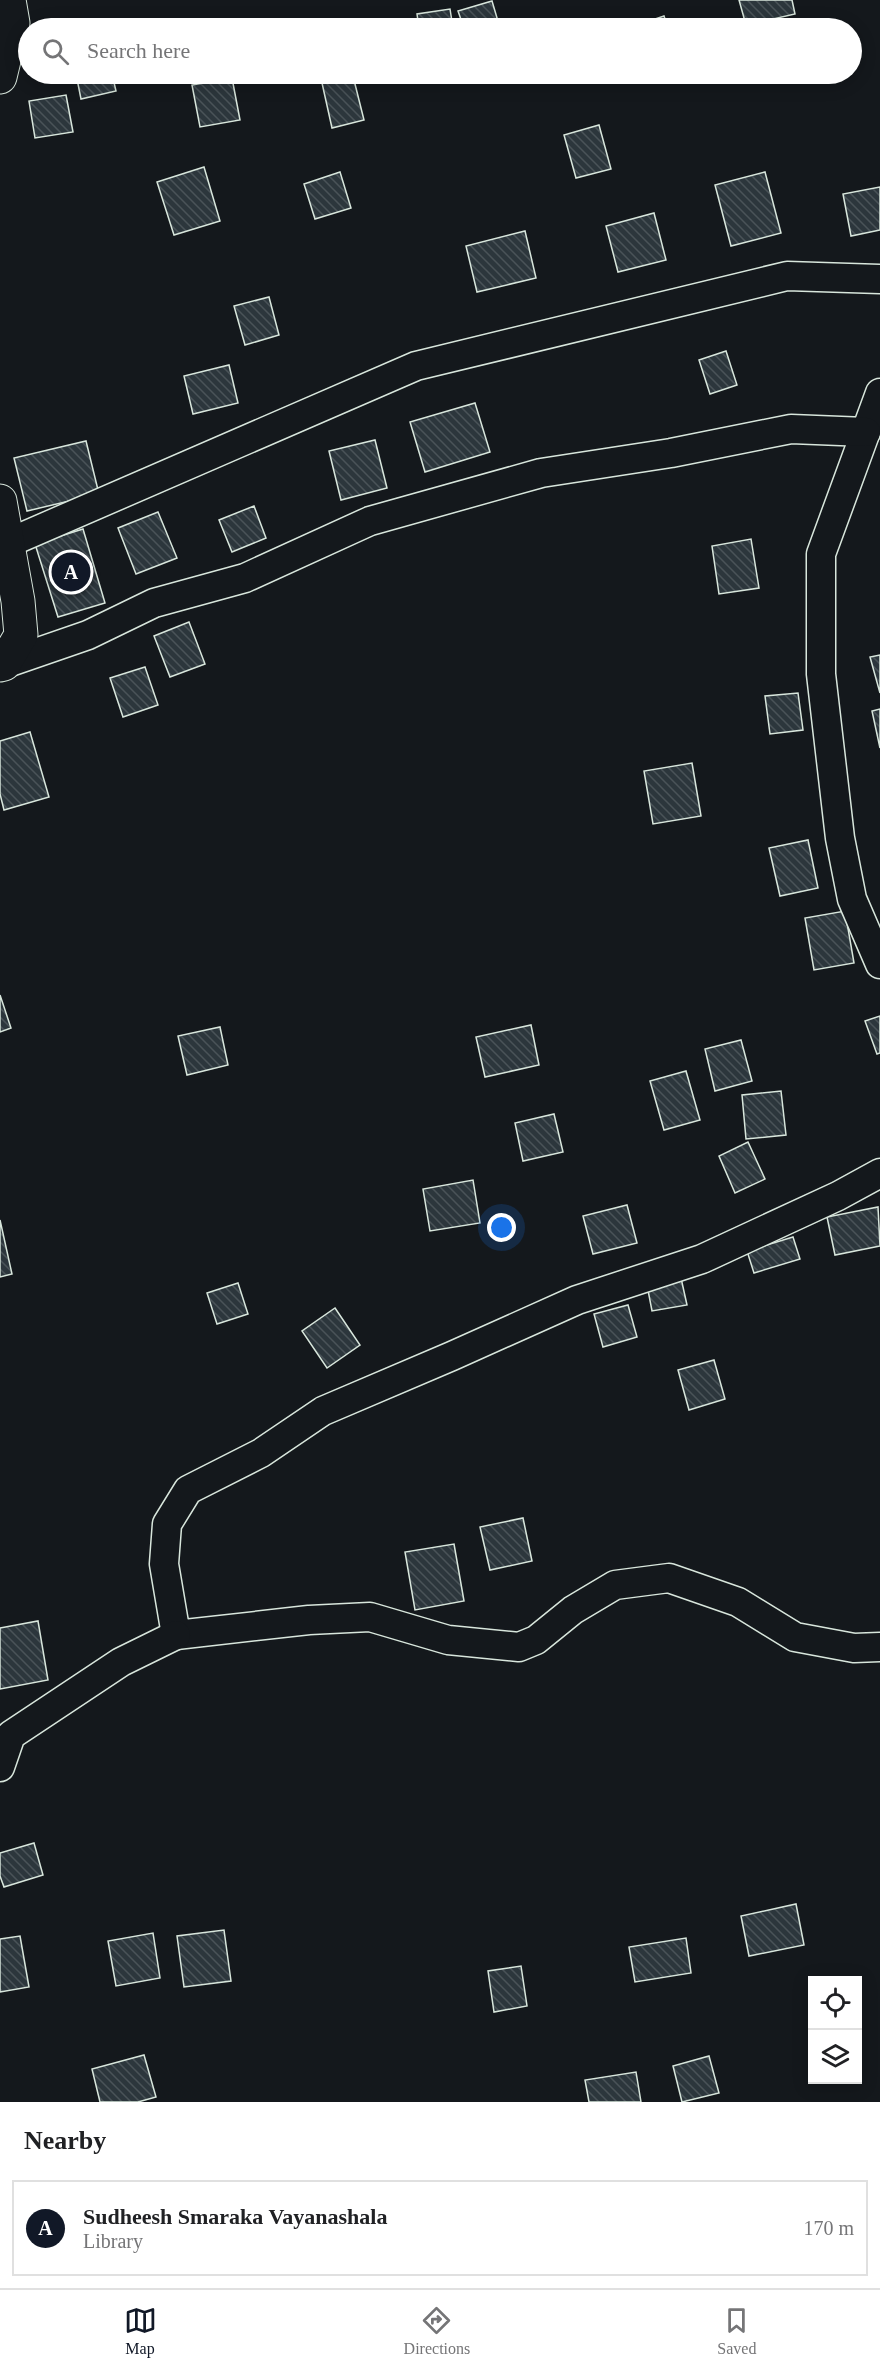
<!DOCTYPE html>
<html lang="en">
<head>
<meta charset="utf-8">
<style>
  :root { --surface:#fff; --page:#f2f2f2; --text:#202124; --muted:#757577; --line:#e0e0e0; --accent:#111827 }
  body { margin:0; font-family:"Times New Roman",serif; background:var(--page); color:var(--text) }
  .controls { position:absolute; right:18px; bottom:18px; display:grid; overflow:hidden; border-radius:0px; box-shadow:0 3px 15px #0003 }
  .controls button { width:54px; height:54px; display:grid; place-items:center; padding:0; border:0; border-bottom:2px solid var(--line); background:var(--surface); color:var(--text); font:30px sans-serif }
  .you { position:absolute; left:502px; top:1228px; width:21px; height:21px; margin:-15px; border:4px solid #fff; border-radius:50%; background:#1a73e8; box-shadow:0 0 0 9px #1a73e833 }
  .badge { display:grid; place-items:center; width:39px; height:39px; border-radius:50%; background:var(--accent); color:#fff; font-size:20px; font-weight:700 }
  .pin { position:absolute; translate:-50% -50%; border:3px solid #fff; box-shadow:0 2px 6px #0006 }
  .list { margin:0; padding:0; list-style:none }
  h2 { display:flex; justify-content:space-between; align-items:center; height:78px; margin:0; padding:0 24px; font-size:26px }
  h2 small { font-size:20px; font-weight:400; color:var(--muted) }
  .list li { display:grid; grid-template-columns:39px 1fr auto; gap:18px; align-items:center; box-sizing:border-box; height:96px; margin:0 12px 12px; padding:0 12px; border:2px solid var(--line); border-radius:0px }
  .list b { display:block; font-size:22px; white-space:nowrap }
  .list p { margin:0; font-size:20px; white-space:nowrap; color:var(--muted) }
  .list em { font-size:20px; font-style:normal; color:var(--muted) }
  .icon { flex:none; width:33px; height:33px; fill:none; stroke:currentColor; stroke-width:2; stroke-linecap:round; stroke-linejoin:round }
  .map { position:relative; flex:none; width:880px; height:2102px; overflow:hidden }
  .search { position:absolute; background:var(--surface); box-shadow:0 3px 15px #0003; left:18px; right:18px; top:18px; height:66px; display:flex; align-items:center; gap:15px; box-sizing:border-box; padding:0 21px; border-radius:33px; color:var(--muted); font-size:22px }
  .sheet { height:186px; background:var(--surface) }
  nav { display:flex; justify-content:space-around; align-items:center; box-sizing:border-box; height:84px; border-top:2px solid var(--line); background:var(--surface); font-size:16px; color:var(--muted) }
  nav a { display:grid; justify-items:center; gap:3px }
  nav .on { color:var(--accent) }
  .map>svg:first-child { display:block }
  .building { fill:url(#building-back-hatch); stroke:#d8e6dc; stroke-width:1.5 }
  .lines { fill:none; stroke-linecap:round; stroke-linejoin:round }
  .street-casing { stroke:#d8e6dc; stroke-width:31 }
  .secondary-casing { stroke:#d8e6dc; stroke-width:35 }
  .street { stroke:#14181c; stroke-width:28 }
  .secondary { stroke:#14181c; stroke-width:33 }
</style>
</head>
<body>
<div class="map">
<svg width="880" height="2102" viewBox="0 0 880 2102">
  <defs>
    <pattern id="building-back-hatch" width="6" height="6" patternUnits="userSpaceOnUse" patternTransform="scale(1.5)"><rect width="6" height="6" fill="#2c363c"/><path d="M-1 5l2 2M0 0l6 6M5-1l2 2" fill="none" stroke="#4a5358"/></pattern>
  </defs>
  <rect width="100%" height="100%" fill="#14181c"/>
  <g class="building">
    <path d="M739,0H792L795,14L746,25Z"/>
    <path d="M492,1L500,28H464L458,11Z"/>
    <path d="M450,9L453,28H419L417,14Z"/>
    <path d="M664,16L668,28H629Z"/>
    <path d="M76,74H112L116,91L81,99Z"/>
    <path d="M353,76L364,120L332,128L322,83Z"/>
    <path d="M232,78L240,120L200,127L192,85Z"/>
    <path d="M66,95L73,132L35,138L29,101Z"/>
    <path d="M599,125L611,169L576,178L564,135Z"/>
    <path d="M204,167L220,221L174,235L157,182Z"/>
    <path d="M340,172L351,208L315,219L304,184Z"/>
    <path d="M765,172L781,233L731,246L715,185Z"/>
    <path d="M880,187V230L851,236L843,194Z"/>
    <path d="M654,213L666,260L618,272L606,226Z"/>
    <path d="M525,231L536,278L477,292L466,246Z"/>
    <path d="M269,297L279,335L245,345L234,306Z"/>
    <path d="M726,351L737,385L710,394L699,360Z"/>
    <path d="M229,365L238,403L193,414L184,376Z"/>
    <path d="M475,403L490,452L425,472L410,422Z"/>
    <path d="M375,440L387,488L341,500L329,451Z"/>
    <path d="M86,441L99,494L27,511L14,458Z"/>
    <path d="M254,506L266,538L232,552L219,520Z"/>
    <path d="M158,512L177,558L136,574L118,528Z"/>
    <path d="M83,529L105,603L58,617L35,544Z"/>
    <path d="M751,539L759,588L719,594L712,546Z"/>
    <path d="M189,622L205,664L170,677L154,636Z"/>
    <path d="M880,655V693L870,657Z"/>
    <path d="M145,667L158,705L123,717L110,678Z"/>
    <path d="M798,693L803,730L770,734L765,696Z"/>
    <path d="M880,709V748L872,711Z"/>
    <path d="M30,732L49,797L4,810L0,794V741Z"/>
    <path d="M692,763L701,816L653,824L644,771Z"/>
    <path d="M808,840L818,888L780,896L769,848Z"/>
    <path d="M845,911L854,963L814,970L805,918Z"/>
    <path d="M0,995L11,1028L0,1032Z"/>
    <path d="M880,1016V1053L877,1054L865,1021Z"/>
    <path d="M531,1025L539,1065L485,1077L476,1037Z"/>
    <path d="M220,1027L228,1065L187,1075L178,1036Z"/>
    <path d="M741,1040L752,1081L715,1091L705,1049Z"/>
    <path d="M686,1071L700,1120L664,1130L650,1081Z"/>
    <path d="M781,1091L786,1135L746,1139L742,1095Z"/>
    <path d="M554,1114L563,1152L523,1161L515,1123Z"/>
    <path d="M748,1142L765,1179L735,1193L719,1156Z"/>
    <path d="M473,1180L480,1223L430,1231L423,1189Z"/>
    <path d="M627,1205L637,1243L593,1254L583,1216Z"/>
    <path d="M878,1207L880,1246L835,1255L827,1217Z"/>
    <path d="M0,1220L12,1274L0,1277Z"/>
    <path d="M793,1237L800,1259L754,1273L747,1251Z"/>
    <path d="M681,1278L687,1305L652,1311L647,1285Z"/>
    <path d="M238,1283L248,1314L217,1324L207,1293Z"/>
    <path d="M628,1305L637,1337L603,1347L594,1314Z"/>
    <path d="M335,1308L360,1345L327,1368L302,1331Z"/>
    <path d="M714,1360L725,1399L689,1410L678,1370Z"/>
    <path d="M523,1518L532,1561L490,1570L480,1527Z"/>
    <path d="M454,1544L464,1601L415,1610L405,1552Z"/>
    <path d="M38,1621L48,1680L0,1689V1628Z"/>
    <path d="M34,1843L43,1875L4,1887L0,1876V1853Z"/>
    <path d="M796,1904L804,1945L749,1956L741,1916Z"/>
    <path d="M224,1930L231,1981L184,1987L177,1936Z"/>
    <path d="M153,1933L160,1978L116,1986L108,1941Z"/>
    <path d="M20,1936L29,1987L0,1992V1939Z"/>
    <path d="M686,1938L691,1973L635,1982L629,1947Z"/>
    <path d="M521,1966L527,2006L494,2012L488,1971Z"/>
    <path d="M144,2055L156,2097L138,2102H100L92,2069Z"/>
    <path d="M709,2056L719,2093L682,2102L673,2066Z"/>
    <path d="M636,2072L641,2102H589L585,2080Z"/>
  </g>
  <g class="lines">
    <defs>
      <g id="street">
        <path d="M880,393L821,554V674L840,838L852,899L880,964"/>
        <path d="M6,544L416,366L787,276L880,279"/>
        <path d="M4,664L88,635L154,603L245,578L370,521L541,473L671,453L791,429L866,432"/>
        <path d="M880,1173L838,1196L702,1259L577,1300L452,1356L323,1411L261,1453L188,1490L167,1524L164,1564L176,1635L309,1620L370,1617L448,1640L519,1647L536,1640L573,1610L615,1585L669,1578L738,1602L795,1637L854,1648L880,1647"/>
        <path d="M0,1767L11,1735L121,1662L176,1635"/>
      </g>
      <g id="secondary">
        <path d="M0,77L13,23L9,0"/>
        <path d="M0,501L18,601L21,635L4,664L0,665"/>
      </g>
    </defs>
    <use href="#street" class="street-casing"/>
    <use href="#secondary" class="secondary-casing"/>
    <use href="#street" class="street"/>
    <use href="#secondary" class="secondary"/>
  </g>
</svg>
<div class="controls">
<button><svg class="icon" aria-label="locate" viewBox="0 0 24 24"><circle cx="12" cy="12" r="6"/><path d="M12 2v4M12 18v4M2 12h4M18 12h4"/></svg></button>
<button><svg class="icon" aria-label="layers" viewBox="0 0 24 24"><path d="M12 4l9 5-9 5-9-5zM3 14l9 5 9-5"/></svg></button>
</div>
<div class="you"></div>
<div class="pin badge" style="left:71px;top:572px">A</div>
<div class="search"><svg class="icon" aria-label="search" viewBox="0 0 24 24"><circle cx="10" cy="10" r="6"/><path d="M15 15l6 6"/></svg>Search here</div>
</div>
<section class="sheet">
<h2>Nearby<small></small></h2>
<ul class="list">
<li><span class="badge">A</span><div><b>Sudheesh Smaraka Vayanashala</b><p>Library</p></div><em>170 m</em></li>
</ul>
</section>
<nav>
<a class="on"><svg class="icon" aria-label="map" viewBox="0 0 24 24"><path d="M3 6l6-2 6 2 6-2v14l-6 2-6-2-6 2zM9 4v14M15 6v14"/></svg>Map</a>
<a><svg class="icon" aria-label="directions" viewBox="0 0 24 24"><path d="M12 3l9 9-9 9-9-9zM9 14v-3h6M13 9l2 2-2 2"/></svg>Directions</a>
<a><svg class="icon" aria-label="saved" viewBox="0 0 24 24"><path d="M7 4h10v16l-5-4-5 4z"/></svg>Saved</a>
</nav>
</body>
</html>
